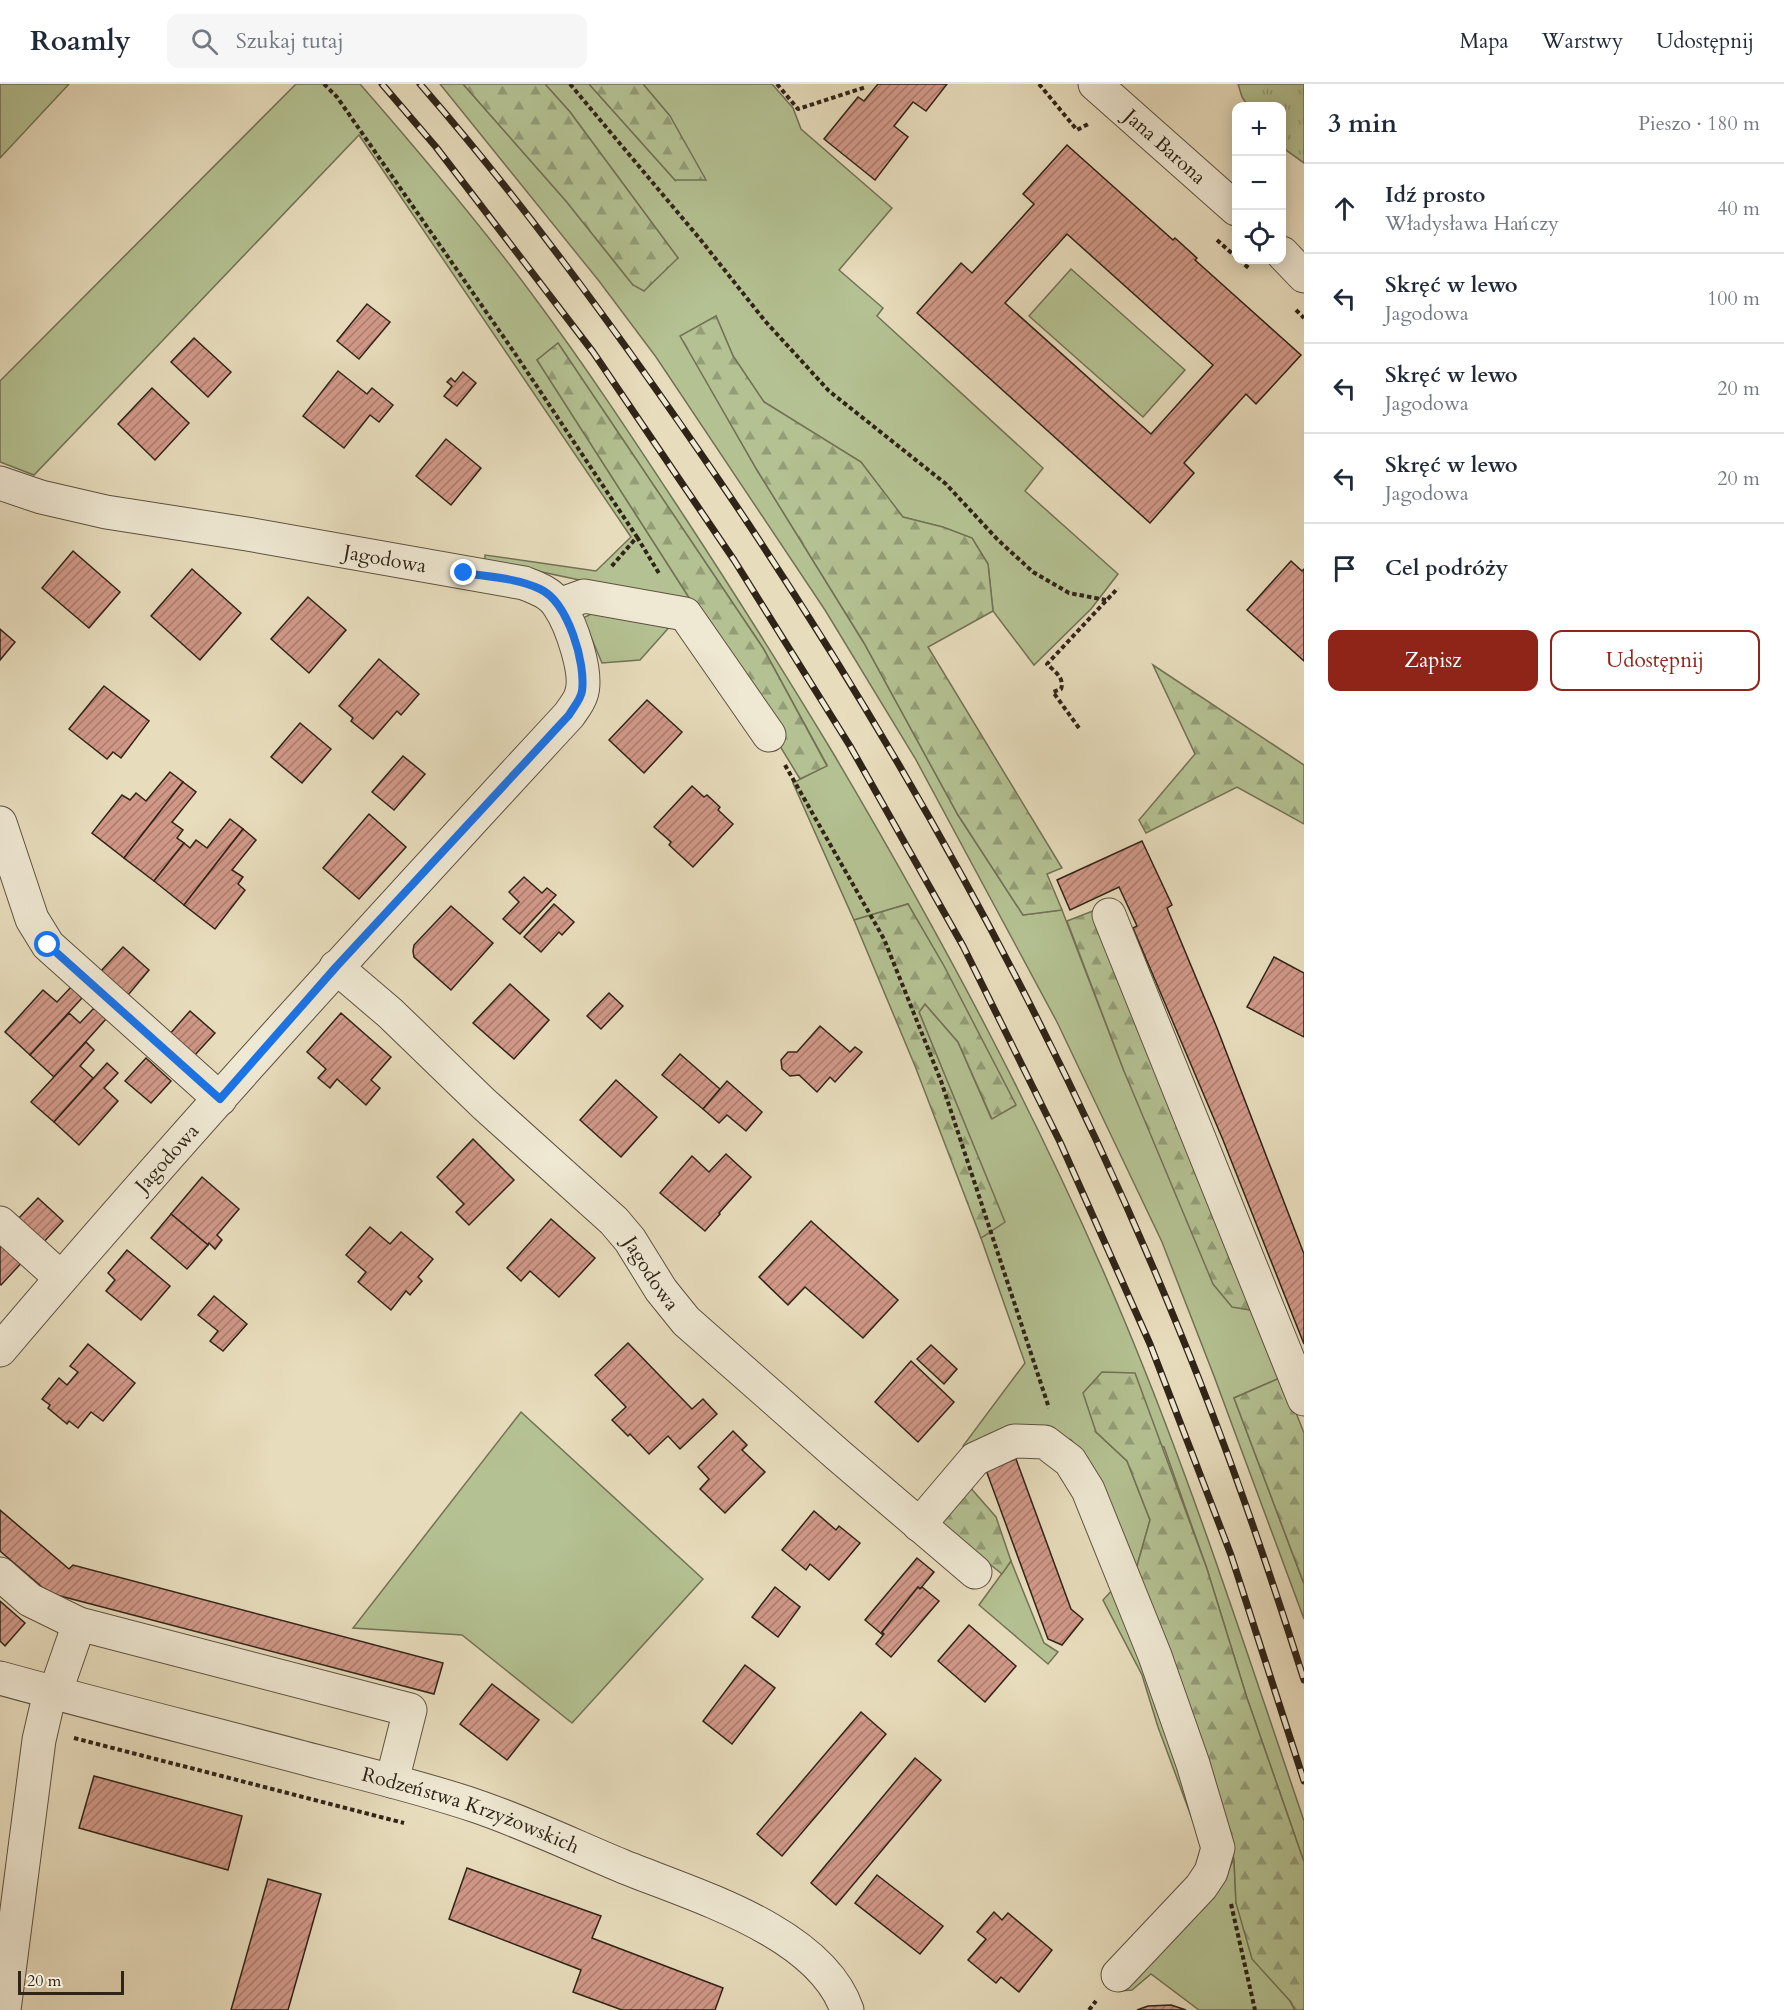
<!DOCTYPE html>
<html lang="pl">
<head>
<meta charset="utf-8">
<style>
  :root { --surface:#fff; --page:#f6f6f7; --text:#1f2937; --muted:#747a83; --line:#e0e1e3; --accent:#8f2418 }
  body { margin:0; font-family:Cardo,serif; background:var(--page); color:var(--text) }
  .controls { position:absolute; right:18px; top:18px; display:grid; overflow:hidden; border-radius:12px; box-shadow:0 3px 15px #0003 }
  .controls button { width:54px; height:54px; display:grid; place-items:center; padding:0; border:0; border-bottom:2px solid var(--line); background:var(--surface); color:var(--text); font:30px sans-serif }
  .scale { position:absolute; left:18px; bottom:15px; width:106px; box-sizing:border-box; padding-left:6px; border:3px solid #302418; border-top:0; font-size:16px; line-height:21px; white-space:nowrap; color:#302418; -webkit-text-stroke:4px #efe8d3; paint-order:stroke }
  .stop { position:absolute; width:18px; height:18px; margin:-14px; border:4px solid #1a73e8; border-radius:50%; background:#fff }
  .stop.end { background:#1a73e8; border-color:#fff; box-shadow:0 2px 6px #0008 }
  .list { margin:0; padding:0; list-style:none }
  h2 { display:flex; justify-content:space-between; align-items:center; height:78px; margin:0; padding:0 24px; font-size:26px }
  h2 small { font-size:20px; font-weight:400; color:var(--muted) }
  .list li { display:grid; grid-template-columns:39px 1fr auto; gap:18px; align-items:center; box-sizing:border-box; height:90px; padding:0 24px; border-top:2px solid var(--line) }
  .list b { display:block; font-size:22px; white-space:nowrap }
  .list p { margin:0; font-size:20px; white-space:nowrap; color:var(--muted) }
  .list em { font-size:20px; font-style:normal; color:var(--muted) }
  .actions { display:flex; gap:12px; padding:18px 24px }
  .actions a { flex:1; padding:14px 0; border:2px solid var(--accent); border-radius:12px; text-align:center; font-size:21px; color:var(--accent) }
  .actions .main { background:var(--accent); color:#fff }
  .icon { flex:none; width:33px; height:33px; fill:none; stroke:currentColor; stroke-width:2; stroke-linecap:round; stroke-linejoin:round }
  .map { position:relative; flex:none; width:1304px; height:1926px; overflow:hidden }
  header { display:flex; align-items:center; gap:36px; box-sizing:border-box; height:84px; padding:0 30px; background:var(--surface); border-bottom:2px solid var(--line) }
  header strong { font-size:28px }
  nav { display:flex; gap:33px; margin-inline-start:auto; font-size:21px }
  .search { width:420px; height:54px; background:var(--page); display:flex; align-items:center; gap:15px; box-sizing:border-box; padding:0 21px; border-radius:12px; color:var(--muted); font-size:22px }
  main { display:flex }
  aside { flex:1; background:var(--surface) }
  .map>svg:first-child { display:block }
  .grass { fill:#b4c192; stroke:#727255; stroke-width:1.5 }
  .forest { fill:url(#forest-firs); stroke:#727255; stroke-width:1.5 }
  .park { fill:url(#park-tufts); stroke:#727255; stroke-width:1.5 }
  .building { fill:url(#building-hatch); stroke:#302418; stroke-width:1.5; fill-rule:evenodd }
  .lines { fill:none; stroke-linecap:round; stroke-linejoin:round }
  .minor-casing { stroke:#5e5241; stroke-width:35 }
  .path { stroke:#302418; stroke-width:4; stroke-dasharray:4.5 3; stroke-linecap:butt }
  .minor { stroke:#efe8d3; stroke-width:33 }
  .rail-casing { stroke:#302418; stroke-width:7 }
  .rail { stroke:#efe8d3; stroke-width:4.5; stroke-dasharray:14; stroke-linecap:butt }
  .route { stroke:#1a73e8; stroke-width:8 }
  .labels { text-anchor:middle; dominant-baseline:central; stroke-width:5; stroke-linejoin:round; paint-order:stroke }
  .street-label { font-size:20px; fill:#302418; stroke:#efe8d3 }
</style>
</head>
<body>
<header>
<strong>Roamly</strong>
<div class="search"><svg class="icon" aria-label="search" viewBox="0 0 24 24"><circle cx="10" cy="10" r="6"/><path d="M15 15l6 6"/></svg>Szukaj tutaj</div>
<nav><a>Mapa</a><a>Warstwy</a><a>Udostępnij</a></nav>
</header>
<main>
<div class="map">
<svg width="1304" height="1926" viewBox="0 0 1304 1926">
  <defs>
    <pattern id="forest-firs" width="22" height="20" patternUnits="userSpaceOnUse" patternTransform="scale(1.5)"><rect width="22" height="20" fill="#b4c192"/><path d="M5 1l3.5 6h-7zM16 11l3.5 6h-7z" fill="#939d76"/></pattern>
    <pattern id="park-tufts" width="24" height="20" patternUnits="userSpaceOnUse" patternTransform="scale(1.5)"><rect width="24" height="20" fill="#b4c192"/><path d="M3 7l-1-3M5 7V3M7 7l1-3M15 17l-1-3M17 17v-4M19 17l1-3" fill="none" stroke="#939d76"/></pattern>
    <pattern id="building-hatch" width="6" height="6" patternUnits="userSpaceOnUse" patternTransform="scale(1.5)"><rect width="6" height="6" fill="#d19888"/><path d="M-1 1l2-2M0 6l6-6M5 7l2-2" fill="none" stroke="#aa7c6e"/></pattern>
  </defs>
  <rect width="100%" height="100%" fill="#e7dcbc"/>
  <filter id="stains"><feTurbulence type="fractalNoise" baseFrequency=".00333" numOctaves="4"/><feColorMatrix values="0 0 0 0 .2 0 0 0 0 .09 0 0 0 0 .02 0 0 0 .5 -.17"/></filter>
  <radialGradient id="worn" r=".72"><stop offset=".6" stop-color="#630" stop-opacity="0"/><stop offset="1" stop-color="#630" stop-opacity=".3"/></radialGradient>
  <g class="grass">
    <path d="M0,0H69L0,74Z"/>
    <path d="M296,0H360C421,70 482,142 537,217C589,287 636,359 684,432C735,510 785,589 833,669C941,852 1043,1041 1125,1238C1193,1401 1247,1569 1304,1737V1778L1247,1614L1207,1485L1164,1363L1096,1348L1127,1377L1150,1436L1133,1496L1088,1377L1071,1356L1038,1343L969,1366L963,1362L1025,1279L981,1154L1004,1138L919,928L925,920L958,958L991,1034L1015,1022L908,820L854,836L793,699L827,681L763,564L558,259L537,276L704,537L589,498L485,476V471L596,487L631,453L359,51L34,391L0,378V297Z"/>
    <path d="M440,0H463L566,117L633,201L678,174L570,28L545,0H589L675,96L670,32L643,0H772L793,24L801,45L892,124L839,186L883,224L877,232L1043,384L1025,407L1118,490L1091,525L1034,581L993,527L988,480L972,454L942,443L902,433L861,378L764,318L733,272L716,232L681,252L757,386L864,559L958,731L1023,831L1062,826L1124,987L1256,1227L1282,1293L1234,1314L1304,1500V1535L1214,1292L1162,1158L1057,938L915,674L825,526L656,273L599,197Z"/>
    <path d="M1071,185L1185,286L1143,333L1029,232Z"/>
    <path d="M605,523L673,539L640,576L602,579L583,534Z"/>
    <path d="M521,1328L703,1495L572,1639L462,1551L353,1544Z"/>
    <path d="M1011,1477L1044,1559L1058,1568L1048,1580L979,1521Z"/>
    <path d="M1115,1503L1158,1612L1207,1775L1158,1643L1142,1591L1103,1516Z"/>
    <path d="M1234,1775L1236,1819L1295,1926H1199L1151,1890L1132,1906L1116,1907L1214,1813Z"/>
  </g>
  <g class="forest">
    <path d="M463,0H545L570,28L678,174L644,207L633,201L566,117Z"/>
    <path d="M589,0H643L670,32L706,96H675Z"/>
    <path d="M716,232L733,272L764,318L861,378L903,433L943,443L972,454L988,480L993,527L928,563L1062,784L1047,790L1062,826L1023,831L958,731L864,559L757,386L680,252Z"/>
    <path d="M558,259L763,564L827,682L800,695L704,537L537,276Z"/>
    <path d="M1153,581L1304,681V740L1237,703L1146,749L1139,736L1195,670Z"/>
    <path d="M908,820L943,880L1016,1021L992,1035L958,958L925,920L919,928L1005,1138L981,1154L915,982L854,836Z"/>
    <path d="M1098,825L1256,1227L1232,1223L1213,1200L1124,987L1067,837Z"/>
    <path d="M1102,1288L1135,1289L1207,1485L1247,1614L1304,1778V1926H1295L1291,1918L1252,1875L1236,1819L1234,1775L1204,1681L1133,1496L1150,1436L1127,1377L1096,1348L1083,1309Z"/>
    <path d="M1282,1293L1304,1349V1500L1234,1314Z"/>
    <path d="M969,1402L996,1433L1011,1477L1002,1490L940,1440Z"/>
  </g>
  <path class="park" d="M1238,0H1304V79L1282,63V22H1248L1242,13Z"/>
  <g class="building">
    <path d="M878,0H947L926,27L913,18L894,42L908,53L875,96L824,55L858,13L864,17Z"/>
    <path d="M1067,61L1173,156L1175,154L1197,174L1195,176L1301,271L1256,320L1246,310L1184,379L1194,389L1150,439L917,229L961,179L972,189L1034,120L1023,110ZM1067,150L1213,281L1151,350L1005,219Z"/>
    <path d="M367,220L390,238L359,275L337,257Z"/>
    <path d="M194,254L231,288L208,313L171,278Z"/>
    <path d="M338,287L367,310L372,304L393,321L379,338L370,331L344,364L303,332Z"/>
    <path d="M463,288L476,299L457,322L444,312L452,302L447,298L451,294L455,298Z"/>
    <path d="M152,304L189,339L155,376L118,340Z"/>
    <path d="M446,355L481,384L451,421L416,392Z"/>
    <path d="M73,467L120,508L89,544L42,504Z"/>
    <path d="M1291,477L1302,487L1304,485V577L1247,526Z"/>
    <path d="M192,485L241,529L200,576L151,532Z"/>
    <path d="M308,513L346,546L309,589L271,555Z"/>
    <path d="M0,545L15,558L0,576Z"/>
    <path d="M379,575L419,610L401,631L397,627L373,655L351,637L353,634L339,622Z"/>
    <path d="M104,602L149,637L121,674L113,668L107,675L69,645Z"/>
    <path d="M647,616L682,648L644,689L609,656Z"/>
    <path d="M300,639L331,665L302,699L271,673Z"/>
    <path d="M403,672L425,690L394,726L372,708Z"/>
    <path d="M170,688L183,698L124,774L92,749L122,711L130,716L136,709L146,717Z"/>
    <path d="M183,698L196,708L172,738L183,746L177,754L184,759L154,797L124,774Z"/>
    <path d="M692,702L704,713L707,711L720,723L718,726L733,740L693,783L669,761L671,758L654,743Z"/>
    <path d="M369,730L406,763L359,815L323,784Z"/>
    <path d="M230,735L243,745L184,821L154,797L184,759L190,764L196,756L207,764Z"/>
    <path d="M243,745L256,756L232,786L243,793L238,800L245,806L215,845L184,821Z"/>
    <path d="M1142,757L1172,821L1167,824L1217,944L1304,1170V1260L1223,1056L1133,844L1137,842L1119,803L1070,826L1057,796Z"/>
    <path d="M524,793L542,809L547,804L556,811L520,850L503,835L519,818L509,808Z"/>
    <path d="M554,820L574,838L562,851L559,848L541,868L524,853Z"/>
    <path d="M451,822L493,859L451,906L414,873L413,867L414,861Z"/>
    <path d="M123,863L149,886L128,911L101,887Z"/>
    <path d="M1274,873L1304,889V953L1247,923Z"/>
    <path d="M510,900L549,936L514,975L473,939Z"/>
    <path d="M71,903L82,914L30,971L5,948L43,906L57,918Z"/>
    <path d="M609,909L623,922L601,945L587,932Z"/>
    <path d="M94,924L106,935L54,993L30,971L69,929L80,939Z"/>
    <path d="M190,927L215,949L194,972L169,951Z"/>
    <path d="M341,929L391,973L371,996L380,1004L366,1021L337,995L330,1004L318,994L326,985L307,968Z"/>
    <path d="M820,942L850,968L855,963L862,968L835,998L830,993L817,1008L799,991L790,992L782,985L781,976L788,968H797Z"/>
    <path d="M86,958L94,966L80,982L93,994L54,1038L31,1018Z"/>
    <path d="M680,970L720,1005L703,1025L662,991Z"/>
    <path d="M146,974L171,997L151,1019L125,997Z"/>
    <path d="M107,979L118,989L104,1004L118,1017L79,1061L54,1038Z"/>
    <path d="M616,996L657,1033L621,1073L580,1036Z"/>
    <path d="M727,997L762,1028L746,1047L727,1031L719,1039L703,1025Z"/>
    <path d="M473,1055L514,1096L469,1141L456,1128L464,1120L437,1093Z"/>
    <path d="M726,1070L751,1093L719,1129L720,1130L705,1147L660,1109L692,1072L709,1088Z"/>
    <path d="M202,1093L239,1125L217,1151L222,1156L215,1165L209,1159L208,1161L171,1130Z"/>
    <path d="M38,1114L63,1137L41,1161L16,1137Z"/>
    <path d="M171,1130L208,1161L187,1185L151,1154Z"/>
    <path d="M551,1135L595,1174L559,1213L530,1187L521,1197L507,1184Z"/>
    <path d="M811,1137L898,1216L863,1254L805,1203L788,1221L759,1193Z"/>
    <path d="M370,1143L390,1160L401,1148L433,1175L418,1193L422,1197L410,1211L406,1207L391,1226L358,1198L366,1188L346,1171Z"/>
    <path d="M0,1153L25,1175L1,1201L0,1200Z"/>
    <path d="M127,1166L170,1202L141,1236L106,1207L115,1196L108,1189Z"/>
    <path d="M214,1212L247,1240L223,1267L210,1257L218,1247L198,1231Z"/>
    <path d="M628,1259L692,1325L703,1315L717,1330L680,1365L668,1352L649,1370L630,1350L628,1352L612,1336L626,1323L595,1291Z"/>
    <path d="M88,1260L135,1299L103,1337L91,1328L78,1344L69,1337L67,1340L48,1324L50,1321L42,1315L59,1294L67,1301L78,1288L70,1282Z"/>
    <path d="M931,1261L957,1285L944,1300L917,1275Z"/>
    <path d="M911,1277L954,1318L918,1358L875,1318Z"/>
    <path d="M733,1347L747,1361L742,1366L765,1388L725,1429L700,1405L709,1395L698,1383Z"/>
    <path d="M1016,1375L1071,1525L1083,1535L1062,1561L1048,1555L986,1386Z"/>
    <path d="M0,1426L69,1485L73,1481L443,1579L434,1610L49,1509L0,1467Z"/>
    <path d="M814,1427L836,1446L839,1442L860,1459L829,1496L810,1480L806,1486L782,1466Z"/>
    <path d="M917,1474L934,1488L920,1505L918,1503L882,1548L884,1550L883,1551L865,1536Z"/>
    <path d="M775,1503L800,1523L778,1553L752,1533Z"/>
    <path d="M918,1503L920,1505L922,1503L939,1517L891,1573L876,1560L884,1550L882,1548Z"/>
    <path d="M0,1517L25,1539L5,1562L0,1557Z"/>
    <path d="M969,1541L1016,1582L985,1618L938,1577Z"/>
    <path d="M745,1581L775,1604L732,1660L703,1637Z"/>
    <path d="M492,1600L539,1636L507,1676L460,1640Z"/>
    <path d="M861,1628L886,1650L782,1772L757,1750Z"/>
    <path d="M915,1674L941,1696L836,1821L811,1799Z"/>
    <path d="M94,1692L242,1732L228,1786L79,1744Z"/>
    <path d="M467,1784L601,1832L592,1854L723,1904L715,1926H622L573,1908L581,1886L449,1835Z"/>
    <path d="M877,1791L943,1842L920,1870L855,1819Z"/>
    <path d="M268,1795L321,1810L288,1926H231Z"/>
    <path d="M994,1828L1002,1836L1008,1829L1052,1866L1019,1908L1001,1893L996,1899L968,1876L986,1855L977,1848Z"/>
    <path d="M1171,1921L1186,1926H1137L1148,1922Z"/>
  </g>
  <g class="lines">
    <defs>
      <g id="minor">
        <path id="s1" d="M1095,0L1236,125"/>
        <path d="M1282,169L1304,192"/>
        <path id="s2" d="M0,399L41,413L106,428L247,450L524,499C537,504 551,509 559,522C571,540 589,590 581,611C579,618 573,625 569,631C376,840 184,1049 0,1266"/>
        <path d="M559,521L584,512L685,530L769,651"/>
        <path d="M0,739L32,835L48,861L220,1015"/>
        <path d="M1109,831L1304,1315"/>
        <path id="s3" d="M336,883L390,929L484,1020L614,1137L630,1156L661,1206L686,1237L838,1371L975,1488"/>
        <path d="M0,1139L61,1194"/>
        <path d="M919,1441L975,1375L1014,1357L1045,1358L1070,1377L1088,1406L1155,1572L1193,1680L1218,1764L1211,1788L1201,1803L1118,1891"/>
        <path d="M0,1490L30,1516L79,1540L410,1626L392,1697"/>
        <path id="s4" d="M0,1594C105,1623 210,1649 315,1677C369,1691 423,1704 476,1722C526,1739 574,1762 622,1782C693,1811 820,1847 847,1926"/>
        <path d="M55,1609L79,1540"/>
        <path d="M4,1926L39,1656L50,1608"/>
      </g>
    </defs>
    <use href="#minor" class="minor-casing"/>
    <g class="path">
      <path d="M324,0L337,13L514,268L637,453L611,483"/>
      <path d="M570,0L700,155L765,237L829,307L946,400L998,456L1033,488L1069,509L1106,516"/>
      <path d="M777,0L798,25L866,3"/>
      <path d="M1039,0L1077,46L1090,39"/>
      <path d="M1217,156L1236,173"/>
      <path d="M1239,176L1250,185"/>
      <path d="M1296,226L1304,234"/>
      <path d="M637,453L660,491"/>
      <path d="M1079,644L1053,608L1061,605C1065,594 1054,587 1047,580L1118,504"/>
      <path d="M785,681L884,855L941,997L1049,1324"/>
      <path d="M74,1654L404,1739"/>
      <path d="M1231,1820L1255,1926"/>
      <path d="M1089,1926L1096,1917"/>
    </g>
    <use href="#minor" class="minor"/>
    <defs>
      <g id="rail">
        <path d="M382,0L436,63L593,268L734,476L850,662L963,862L1060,1058L1150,1260L1231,1471L1304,1697"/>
        <path d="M420,0C521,116 612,241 699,367C888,641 1055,940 1180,1248C1227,1362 1267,1479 1304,1596"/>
      </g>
    </defs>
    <use href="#rail" class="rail-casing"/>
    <use href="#rail" class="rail"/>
  </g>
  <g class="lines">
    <path class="route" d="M48,861L220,1015L336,883L569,631C573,624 581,615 582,607C586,579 568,518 540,505C517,494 489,493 464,489"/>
  </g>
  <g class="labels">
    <g class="street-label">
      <text stroke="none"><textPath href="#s1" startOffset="94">Jana Barona</textPath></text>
      <text stroke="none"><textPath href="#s2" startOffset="393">Jagodowa</textPath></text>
      <text transform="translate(167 1074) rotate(-48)">Jagodowa</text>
      <text stroke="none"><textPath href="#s3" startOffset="441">Jagodowa</textPath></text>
      <text stroke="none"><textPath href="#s4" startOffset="489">Rodzeństwa Krzyżowskich</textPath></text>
    </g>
  </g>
  <rect width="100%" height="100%" filter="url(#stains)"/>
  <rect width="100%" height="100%" fill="url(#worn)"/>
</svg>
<div class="controls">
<button>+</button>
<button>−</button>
<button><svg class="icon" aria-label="locate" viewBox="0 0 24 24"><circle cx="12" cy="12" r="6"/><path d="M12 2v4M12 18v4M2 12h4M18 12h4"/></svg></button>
</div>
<div class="scale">20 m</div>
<div class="stop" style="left:48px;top:861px"></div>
<div class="stop end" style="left:464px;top:489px"></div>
</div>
<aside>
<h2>3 min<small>Pieszo · 180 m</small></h2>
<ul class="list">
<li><svg class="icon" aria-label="ahead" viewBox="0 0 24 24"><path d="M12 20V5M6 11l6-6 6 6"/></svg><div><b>Idź prosto</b><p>Władysława Hańczy</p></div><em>40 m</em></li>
<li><svg class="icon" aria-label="left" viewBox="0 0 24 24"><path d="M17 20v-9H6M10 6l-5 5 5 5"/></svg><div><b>Skręć w lewo</b><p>Jagodowa</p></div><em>100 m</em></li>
<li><svg class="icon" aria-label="left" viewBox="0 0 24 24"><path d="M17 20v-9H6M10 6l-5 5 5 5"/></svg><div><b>Skręć w lewo</b><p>Jagodowa</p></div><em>20 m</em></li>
<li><svg class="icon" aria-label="left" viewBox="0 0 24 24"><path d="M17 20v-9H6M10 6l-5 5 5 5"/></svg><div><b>Skręć w lewo</b><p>Jagodowa</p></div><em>20 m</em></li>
<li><svg class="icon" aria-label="arrive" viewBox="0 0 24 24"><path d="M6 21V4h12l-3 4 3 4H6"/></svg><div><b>Cel podróży</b></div></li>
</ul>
<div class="actions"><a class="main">Zapisz</a><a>Udostępnij</a></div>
</aside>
</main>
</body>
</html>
